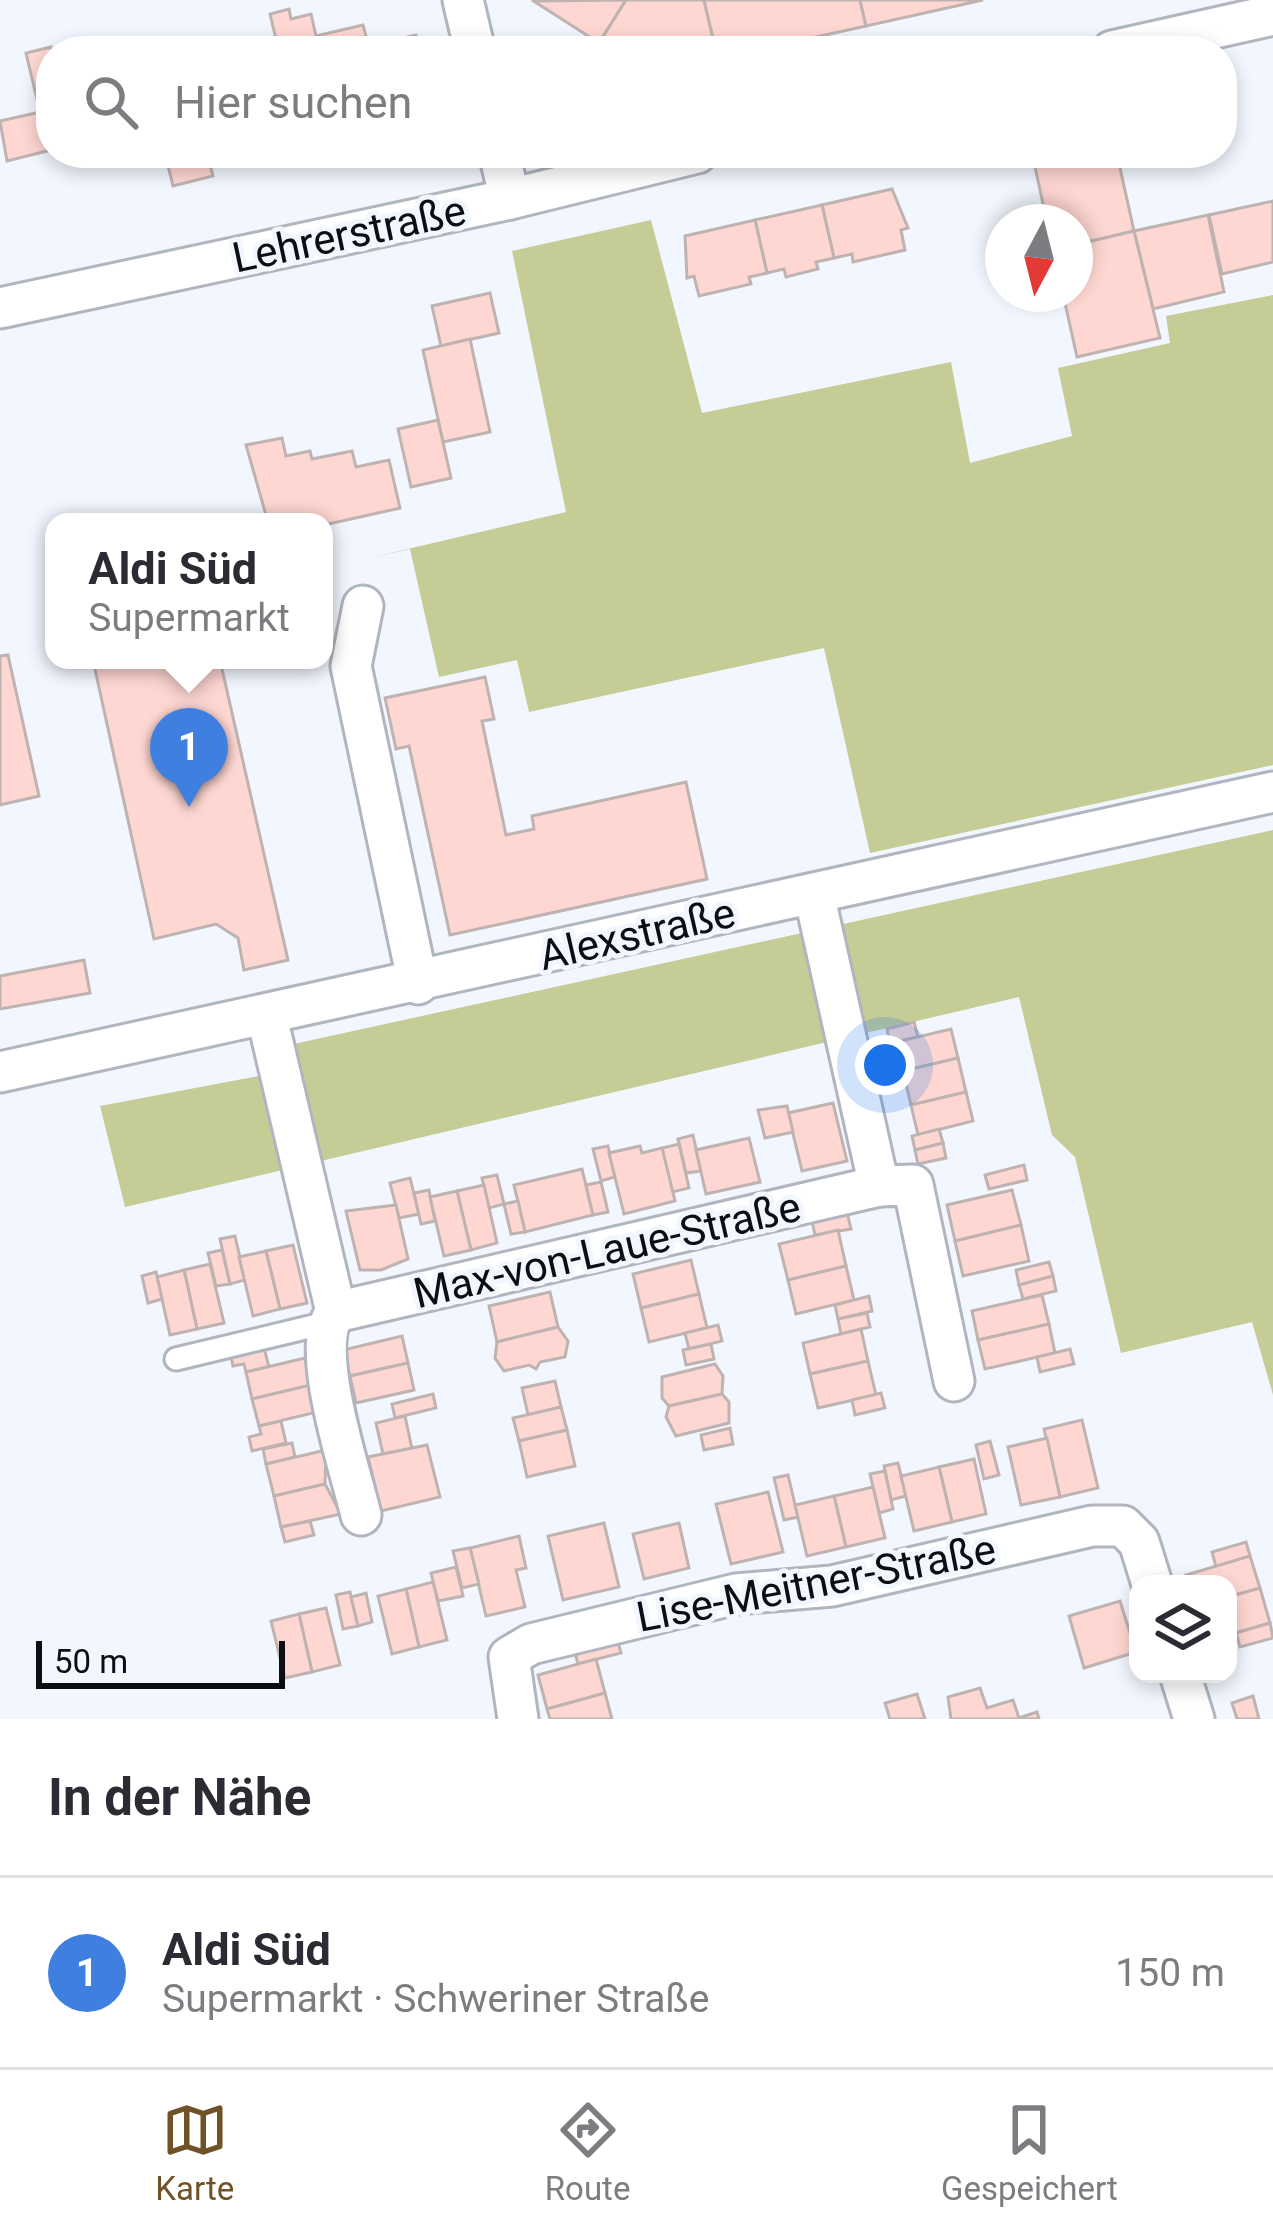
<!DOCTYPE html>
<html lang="de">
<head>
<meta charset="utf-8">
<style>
  :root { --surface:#fff; --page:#f7f7f7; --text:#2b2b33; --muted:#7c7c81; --line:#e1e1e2; --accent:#6f5226 }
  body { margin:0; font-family:Roboto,sans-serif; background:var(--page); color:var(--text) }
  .controls { position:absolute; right:36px; bottom:36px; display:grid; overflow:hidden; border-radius:24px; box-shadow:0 6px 18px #0003 }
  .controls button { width:108px; height:108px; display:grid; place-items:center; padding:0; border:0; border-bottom:3px solid var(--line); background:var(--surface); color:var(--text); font:60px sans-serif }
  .compass { position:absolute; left:985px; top:204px; width:108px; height:108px; border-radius:50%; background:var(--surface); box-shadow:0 6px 18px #0003; rotate:187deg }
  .scale { position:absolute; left:36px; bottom:30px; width:249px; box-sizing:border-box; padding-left:12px; border:6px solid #0d0e11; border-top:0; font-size:33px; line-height:42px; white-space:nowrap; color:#0d0e11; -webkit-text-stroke:9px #f2f6fe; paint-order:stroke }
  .you { position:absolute; left:885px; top:1065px; width:42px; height:42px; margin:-30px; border:9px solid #fff; border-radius:50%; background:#1a73e8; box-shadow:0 0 0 18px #1a73e833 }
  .badge { display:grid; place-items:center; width:78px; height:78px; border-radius:50%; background:var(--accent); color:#fff; font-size:39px; font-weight:700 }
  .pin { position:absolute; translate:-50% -99px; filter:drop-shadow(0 3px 6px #0008) }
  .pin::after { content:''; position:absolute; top:63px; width:42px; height:36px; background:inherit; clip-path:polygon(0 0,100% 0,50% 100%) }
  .popup { position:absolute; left:45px; top:513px; width:288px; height:156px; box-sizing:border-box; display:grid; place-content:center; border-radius:24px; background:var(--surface); filter:drop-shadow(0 3px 9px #0005); font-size:39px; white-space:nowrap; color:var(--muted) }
  .popup b { font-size:45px; color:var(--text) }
  .popup::after { content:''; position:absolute; left:50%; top:100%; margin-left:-24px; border:24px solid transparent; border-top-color:var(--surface) }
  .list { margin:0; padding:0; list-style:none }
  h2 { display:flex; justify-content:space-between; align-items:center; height:156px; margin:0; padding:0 48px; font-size:51px }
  h2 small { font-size:39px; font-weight:400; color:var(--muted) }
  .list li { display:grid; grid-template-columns:78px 1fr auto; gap:36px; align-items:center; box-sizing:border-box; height:192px; padding:0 48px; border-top:3px solid var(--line) }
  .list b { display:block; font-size:45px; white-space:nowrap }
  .list p { margin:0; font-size:39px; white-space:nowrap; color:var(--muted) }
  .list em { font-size:39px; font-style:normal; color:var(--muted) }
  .icon { flex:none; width:66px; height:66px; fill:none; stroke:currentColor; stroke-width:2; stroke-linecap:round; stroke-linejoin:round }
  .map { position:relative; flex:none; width:1273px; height:1719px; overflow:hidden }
  .search { position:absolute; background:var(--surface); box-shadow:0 6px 18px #0003; left:36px; right:36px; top:36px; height:132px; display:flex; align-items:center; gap:30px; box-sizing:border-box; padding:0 42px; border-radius:48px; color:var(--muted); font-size:45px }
  .sheet { height:348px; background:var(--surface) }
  nav { display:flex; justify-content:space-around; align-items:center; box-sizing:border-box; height:168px; border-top:3px solid var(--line); background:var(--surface); font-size:33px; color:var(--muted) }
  nav a { display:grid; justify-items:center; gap:6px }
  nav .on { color:var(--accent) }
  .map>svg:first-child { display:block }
  .green { fill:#c5cc95 }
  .building { fill:#ffd7d2; stroke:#bfb3b1; stroke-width:3 }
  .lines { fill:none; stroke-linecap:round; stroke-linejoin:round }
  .lane-casing { stroke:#b1b5bf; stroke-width:27 }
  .street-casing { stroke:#b1b5bf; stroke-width:45 }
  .lane { stroke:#fff; stroke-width:21 }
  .street { stroke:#fff; stroke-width:39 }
  .labels { text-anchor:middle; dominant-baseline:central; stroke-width:10; stroke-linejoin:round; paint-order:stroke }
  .street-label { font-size:42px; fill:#0d0e11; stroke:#f2f6fe }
</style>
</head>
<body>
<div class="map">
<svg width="1273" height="1719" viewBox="0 0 1273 1719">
  <rect width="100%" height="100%" fill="#f2f6fe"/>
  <g class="green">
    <path d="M651,220L702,413L951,362L970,463L1072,436L1058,368L1170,343L1166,316L1273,295V765L870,853L824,648L529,712L517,660L439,677L410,549L369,558L566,512L512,251Z"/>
    <path d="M1273,830V1395L1252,1322L1121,1353L1075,1157L1052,1135L1019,997L125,1207L100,1106L264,1075L280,1047Z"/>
  </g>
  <g class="building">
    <path d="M532,0L536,1L626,0L599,43Z"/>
    <path d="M626,0H704L716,51H612L599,43Z"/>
    <path d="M704,0H860L866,26L752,51H716Z"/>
    <path d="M860,0H983L866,26Z"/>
    <path d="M289,9L291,19L311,14L316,36L363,25L370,51H279L270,14Z"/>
    <path d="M416,35L420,51H370L368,46Z"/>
    <path d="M51,47V150L7,161L0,121L40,112L26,53Z"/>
    <path d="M165,153H207L213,176L173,186Z"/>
    <path d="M1032,153H1143L1118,159L1134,231L1075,245V222H1047Z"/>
    <path d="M892,189L908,228L901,230L905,250L853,262L852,254L834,258L822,205Z"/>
    <path d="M1273,201V262L1222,274L1209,215Z"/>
    <path d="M822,205L834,258L816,262L818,269L786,277L784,269L767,273L755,220Z"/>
    <path d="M1208,215L1224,292L1153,309L1134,231Z"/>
    <path d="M755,220L767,273L749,277L751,284L699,296L694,276L687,278L685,236Z"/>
    <path d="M1134,231L1160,338L1077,357L1063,294H1075V245Z"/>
    <path d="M490,293L499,333L441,346L432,306Z"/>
    <path d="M470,339L490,432L443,442L423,350Z"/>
    <path d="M438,420L451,478L411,487L398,429Z"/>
    <path d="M282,438L286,456L310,451L312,459L352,451L356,467L389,460L400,508L324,525L268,522L246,445Z"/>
    <path d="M8,655L39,796L0,805V656Z"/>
    <path d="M93,660H220L288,960L244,970L238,938L216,924L154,939Z"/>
    <path d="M485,677L494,719L482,721L506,835L534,829L532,816L686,782L707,879L450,935L409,746L396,749L385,698Z"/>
    <path d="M84,960L90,993L0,1009V976Z"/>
    <path d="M914,1022L918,1037L890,1043L887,1029Z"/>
    <path d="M951,1029L958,1058L903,1071L896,1042Z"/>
    <path d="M958,1058L966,1092L911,1105L903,1071Z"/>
    <path d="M966,1092L973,1121L918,1135L911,1105Z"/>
    <path d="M833,1103L847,1161L802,1171L788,1113Z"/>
    <path d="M787,1106L793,1132L765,1138L758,1110Z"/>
    <path d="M939,1129L943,1143L915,1150L912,1136Z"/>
    <path d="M693,1135L701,1171L686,1173L678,1139Z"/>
    <path d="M749,1138L760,1182L706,1194L696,1150Z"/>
    <path d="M943,1143L946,1158L918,1164L915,1150Z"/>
    <path d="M679,1144L689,1188L672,1192L662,1148Z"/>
    <path d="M608,1146L615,1177L601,1181L593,1149Z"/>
    <path d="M640,1146L642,1153L662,1148L675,1201L624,1214L609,1153Z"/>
    <path d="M1024,1165L1027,1180L989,1189L985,1175Z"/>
    <path d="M582,1169L593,1215L525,1232L514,1185Z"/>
    <path d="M497,1175L504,1204L489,1208L482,1178Z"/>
    <path d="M410,1178L419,1214L399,1218L390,1183Z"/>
    <path d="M601,1182L608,1212L593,1215L586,1185Z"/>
    <path d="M484,1185L497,1243L471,1250L457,1191Z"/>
    <path d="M429,1190L435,1221L421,1224L414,1193Z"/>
    <path d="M1012,1190L1021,1225L955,1241L947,1205Z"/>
    <path d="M457,1191L471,1250L444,1256L430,1197Z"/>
    <path d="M518,1201L525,1232L511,1234L504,1204Z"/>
    <path d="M396,1205L408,1259L381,1270H360L346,1211Z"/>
    <path d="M846,1208L851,1229L815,1235L811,1216Z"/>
    <path d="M1021,1225L1029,1261L963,1276L955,1241Z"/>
    <path d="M838,1230L846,1266L788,1280L779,1244Z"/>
    <path d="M235,1236L245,1280L230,1284L220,1239Z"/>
    <path d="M293,1245L307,1303L280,1309L266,1251Z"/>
    <path d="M222,1250L230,1284L216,1286L208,1253Z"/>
    <path d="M266,1251L280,1309L253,1316L239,1257Z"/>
    <path d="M691,1260L699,1294L641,1308L633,1274Z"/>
    <path d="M1049,1262L1053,1276L1019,1285L1016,1270Z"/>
    <path d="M210,1264L224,1323L197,1329L184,1270Z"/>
    <path d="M846,1266L854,1300L796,1314L788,1280Z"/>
    <path d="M184,1270L197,1329L170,1335L157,1277Z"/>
    <path d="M156,1272L162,1299L148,1303L142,1276Z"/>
    <path d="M1053,1276L1056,1291L1023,1299L1019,1285Z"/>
    <path d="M550,1292L558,1327L497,1342L489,1306Z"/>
    <path d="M699,1294L707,1328L649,1342L641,1308Z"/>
    <path d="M1042,1295L1049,1324L978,1340L972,1311Z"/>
    <path d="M869,1296L872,1311L838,1319L835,1305Z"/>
    <path d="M867,1313L870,1327L841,1334L838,1319Z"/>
    <path d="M1049,1324L1055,1353L985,1369L978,1340Z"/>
    <path d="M718,1325L722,1341L689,1349L685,1333Z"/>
    <path d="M558,1327L568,1341L565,1357L540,1362L536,1369L529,1365L504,1371L495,1358L497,1342Z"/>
    <path d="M861,1329L868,1361L810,1374L803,1343Z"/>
    <path d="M402,1336L408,1363L350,1376L343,1350Z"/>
    <path d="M263,1344L269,1367L246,1372L244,1364L233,1366L230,1352Z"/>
    <path d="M711,1344L714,1359L686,1365L683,1350Z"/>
    <path d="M1070,1349L1074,1364L1040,1372L1037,1357Z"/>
    <path d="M305,1358L311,1385L252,1399L246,1372Z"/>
    <path d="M868,1361L876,1395L818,1408L810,1374Z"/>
    <path d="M408,1363L414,1390L356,1403L350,1376Z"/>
    <path d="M715,1364L723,1376L722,1394L669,1406L662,1398V1377Z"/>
    <path d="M555,1381L561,1407L528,1415L522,1388Z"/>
    <path d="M311,1385L317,1412L259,1426L252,1399Z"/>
    <path d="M881,1393L885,1408L855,1415L852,1400Z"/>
    <path d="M433,1394L436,1408L395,1418L392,1404Z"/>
    <path d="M722,1394L729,1402V1423L676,1436L666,1417L669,1406Z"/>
    <path d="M561,1407L567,1430L519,1441L513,1418Z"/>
    <path d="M405,1416L412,1449L383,1454L376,1423Z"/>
    <path d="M1082,1420L1098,1488L1060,1497L1044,1429Z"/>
    <path d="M281,1421L286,1443L252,1451L249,1437L261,1434L259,1426Z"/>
    <path d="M730,1428L733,1444L704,1450L701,1435Z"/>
    <path d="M567,1430L575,1466L527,1477L519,1441Z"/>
    <path d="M1047,1438L1060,1497L1021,1505L1008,1447Z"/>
    <path d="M990,1441L999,1475L984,1479L976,1445Z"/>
    <path d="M292,1443L295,1457L266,1464L263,1449Z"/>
    <path d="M427,1445L440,1497L381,1511L368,1457Z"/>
    <path d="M326,1450L325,1484L274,1496L266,1464Z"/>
    <path d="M974,1459L986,1514L952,1522L939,1467Z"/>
    <path d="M898,1463L906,1496L891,1500L884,1466Z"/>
    <path d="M939,1467L952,1522L914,1531L901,1476Z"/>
    <path d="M885,1471L893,1509L879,1513L870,1474Z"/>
    <path d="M788,1475L798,1517L784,1520L774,1478Z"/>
    <path d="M325,1484L341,1514L281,1527L274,1496Z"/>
    <path d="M873,1487L885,1538L846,1547L834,1496Z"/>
    <path d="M768,1492L783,1552L731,1564L716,1504Z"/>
    <path d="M834,1496L846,1547L807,1556L795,1505Z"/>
    <path d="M310,1521L314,1535L285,1542L281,1527Z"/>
    <path d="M604,1523L619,1587L563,1600L548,1536Z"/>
    <path d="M679,1523L689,1568L644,1579L633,1534Z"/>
    <path d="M519,1536L526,1568L516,1570L525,1607L486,1616L470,1548Z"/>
    <path d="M1246,1542L1250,1556L1216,1567L1212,1552Z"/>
    <path d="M470,1548L479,1584L462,1588L453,1551Z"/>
    <path d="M1250,1556L1260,1588L1228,1597V1584H1189L1186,1575Z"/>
    <path d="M456,1567L463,1596L438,1601L431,1573Z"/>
    <path d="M433,1582L447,1640L419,1647L406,1589Z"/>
    <path d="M1260,1588L1270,1623L1228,1635V1597Z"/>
    <path d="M406,1589L419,1647L392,1654L378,1596Z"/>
    <path d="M350,1592L358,1626L343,1629L336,1595Z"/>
    <path d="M366,1593L372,1622L358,1626L351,1597Z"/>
    <path d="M1120,1601L1136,1652L1084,1668L1069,1616Z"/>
    <path d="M326,1608L340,1665L312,1672L299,1614Z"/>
    <path d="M299,1614L312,1672L285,1678L271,1621Z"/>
    <path d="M1270,1623L1273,1638L1240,1647L1236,1633Z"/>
    <path d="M617,1639L621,1653L578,1664L574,1649Z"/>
    <path d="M596,1659L605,1693L547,1709L538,1675Z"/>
    <path d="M980,1688L987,1708L1013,1700L1019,1718L1037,1712L1039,1719H951L948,1697Z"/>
    <path d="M605,1693L612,1719H550L547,1709Z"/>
    <path d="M917,1694L925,1719H890L885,1703Z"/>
    <path d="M1253,1696L1259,1719H1237L1232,1703Z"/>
  </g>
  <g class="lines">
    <defs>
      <path id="lane" d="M176,1359L326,1323"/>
      <g id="street">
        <path d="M463,0L475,51"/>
        <path d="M1112,51L1273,15"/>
        <path d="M499,153L510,199"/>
        <path d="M0,308L510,199L697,153"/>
        <path d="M363,606L351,666L418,984"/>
        <path d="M267,1017L336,1312L879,1186L814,894"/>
        <path d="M0,1072L1273,792"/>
        <path d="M879,1186L913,1185L954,1381"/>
        <path d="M336,1312C307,1345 351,1472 361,1515"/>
        <path d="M1180,1674L1194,1719"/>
        <path d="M518,1719L509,1657L531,1644L736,1594L832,1586L1092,1526H1123L1139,1542L1152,1584"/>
      </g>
    </defs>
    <use href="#lane" class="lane-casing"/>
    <use href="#street" class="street-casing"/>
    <use href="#lane" class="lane"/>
    <use href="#street" class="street"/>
  </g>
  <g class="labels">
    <g class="street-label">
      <text transform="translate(349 234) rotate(-12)">Lehrerstraße</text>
      <text transform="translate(637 934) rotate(-13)">Alexstraße</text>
      <text transform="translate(607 1250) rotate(-13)">Max-von-Laue-Straße</text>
      <text transform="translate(816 1583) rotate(-11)">Lise-Meitner-Straße</text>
    </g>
  </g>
</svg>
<div class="controls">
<button><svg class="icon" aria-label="layers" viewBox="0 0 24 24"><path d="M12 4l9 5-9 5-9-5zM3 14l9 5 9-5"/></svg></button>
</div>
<svg class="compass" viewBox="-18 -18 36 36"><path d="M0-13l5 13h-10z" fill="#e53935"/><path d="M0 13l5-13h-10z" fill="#7c7c81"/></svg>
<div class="scale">50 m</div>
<div class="you"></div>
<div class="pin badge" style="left:189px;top:807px;background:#3f7fe0">1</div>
<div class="popup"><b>Aldi Süd</b>Supermarkt</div>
<div class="search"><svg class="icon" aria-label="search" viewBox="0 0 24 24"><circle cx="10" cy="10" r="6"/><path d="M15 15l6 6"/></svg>Hier suchen</div>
</div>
<section class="sheet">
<h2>In der Nähe<small></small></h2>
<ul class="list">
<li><span class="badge" style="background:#3f7fe0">1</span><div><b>Aldi Süd</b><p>Supermarkt · Schweriner Straße</p></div><em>150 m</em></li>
</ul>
</section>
<nav>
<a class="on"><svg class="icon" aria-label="map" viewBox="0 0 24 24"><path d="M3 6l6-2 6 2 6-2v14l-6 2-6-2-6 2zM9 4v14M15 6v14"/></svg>Karte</a>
<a><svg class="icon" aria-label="directions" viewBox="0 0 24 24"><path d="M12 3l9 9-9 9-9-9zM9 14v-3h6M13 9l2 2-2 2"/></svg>Route</a>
<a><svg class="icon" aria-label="saved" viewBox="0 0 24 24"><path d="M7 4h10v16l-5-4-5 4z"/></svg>Gespeichert</a>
</nav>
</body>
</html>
